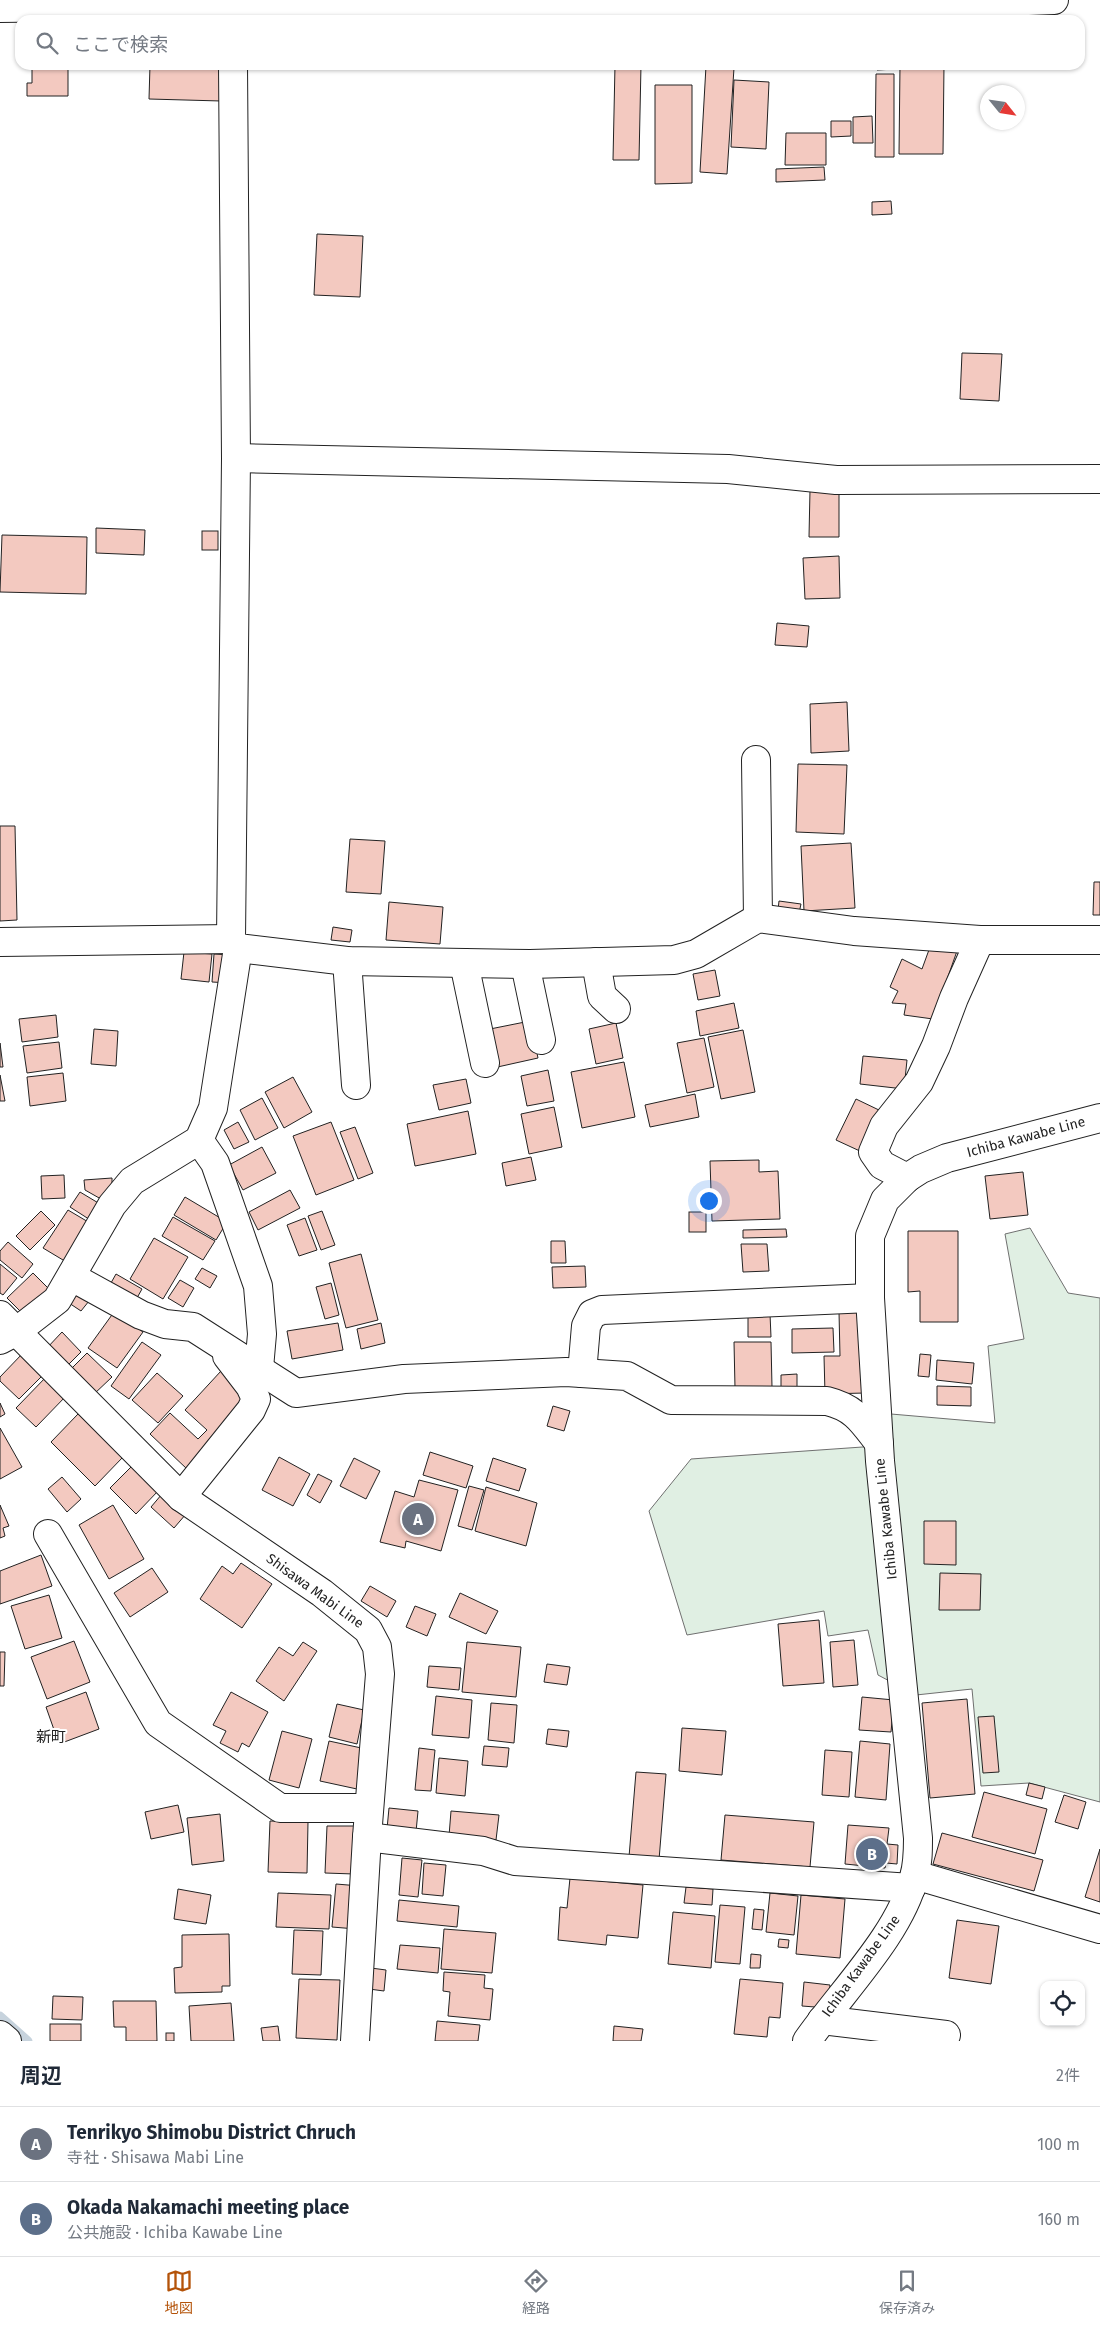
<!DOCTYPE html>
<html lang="ja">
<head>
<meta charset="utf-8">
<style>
  :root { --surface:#fff; --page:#f6f6f7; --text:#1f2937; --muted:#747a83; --line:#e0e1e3; --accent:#b45309 }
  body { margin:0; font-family:"Fira Sans","Noto Sans JP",sans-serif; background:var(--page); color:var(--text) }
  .controls { position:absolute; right:15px; bottom:15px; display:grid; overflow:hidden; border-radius:10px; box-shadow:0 1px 4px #0004 }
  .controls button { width:45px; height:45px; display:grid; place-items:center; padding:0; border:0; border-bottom:1px solid var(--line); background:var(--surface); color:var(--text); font:25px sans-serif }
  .compass { position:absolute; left:980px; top:85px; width:45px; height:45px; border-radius:50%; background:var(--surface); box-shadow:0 1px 4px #0004; rotate:120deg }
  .you { position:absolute; left:708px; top:1200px; width:18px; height:18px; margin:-12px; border:4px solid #fff; border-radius:50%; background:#1a73e8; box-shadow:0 0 0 8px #1a73e833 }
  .badge { display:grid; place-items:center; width:32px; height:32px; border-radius:50%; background:var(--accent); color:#fff; font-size:16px; font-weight:700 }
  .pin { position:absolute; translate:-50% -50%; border:2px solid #fff; box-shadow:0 1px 5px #0006 }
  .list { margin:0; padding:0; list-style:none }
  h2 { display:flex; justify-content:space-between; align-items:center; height:65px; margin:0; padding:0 20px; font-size:21px }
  h2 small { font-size:16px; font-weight:400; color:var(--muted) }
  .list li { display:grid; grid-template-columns:32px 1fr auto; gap:15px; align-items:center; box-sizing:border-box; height:75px; padding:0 20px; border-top:1px solid var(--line) }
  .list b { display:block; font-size:19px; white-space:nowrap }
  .list p { margin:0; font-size:16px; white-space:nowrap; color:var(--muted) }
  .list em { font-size:16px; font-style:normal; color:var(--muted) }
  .icon { flex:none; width:28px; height:28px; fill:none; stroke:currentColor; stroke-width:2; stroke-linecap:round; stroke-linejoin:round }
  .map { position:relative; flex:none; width:1100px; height:2041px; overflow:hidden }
  .search { position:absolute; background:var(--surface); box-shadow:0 1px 4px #0004; left:15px; right:15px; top:15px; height:55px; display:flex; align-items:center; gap:12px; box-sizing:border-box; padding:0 18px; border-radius:15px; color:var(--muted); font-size:19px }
  .sheet { height:215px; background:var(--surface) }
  nav { display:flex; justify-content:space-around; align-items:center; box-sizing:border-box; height:70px; border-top:1px solid var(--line); background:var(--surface); font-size:14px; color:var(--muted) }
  nav a { display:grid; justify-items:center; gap:2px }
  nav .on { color:var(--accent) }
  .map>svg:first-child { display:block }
  .green { fill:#e0efe3; stroke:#6f6f6f }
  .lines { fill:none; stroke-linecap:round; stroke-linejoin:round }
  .stream { stroke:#c7d3dd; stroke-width:9 }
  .building { fill:#f3c9c0; stroke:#222 }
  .minor-casing { stroke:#222; stroke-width:30 }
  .major-casing { stroke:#222; stroke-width:30 }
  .minor { stroke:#fff; stroke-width:28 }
  .major { stroke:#fff; stroke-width:28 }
  .labels { text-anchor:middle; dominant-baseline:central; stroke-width:4; stroke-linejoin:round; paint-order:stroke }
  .street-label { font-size:14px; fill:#222; stroke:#fff }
  .neighbourhood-label { font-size:15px; fill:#222; stroke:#fff }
</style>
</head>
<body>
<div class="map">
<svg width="1100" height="2041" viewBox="0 0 1100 2041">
  <rect width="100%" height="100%" fill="#fff"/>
  <path class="green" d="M1030,1228L1068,1293L1100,1298V1802L1029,1783L981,1786L972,1689L916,1695L878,1675L868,1630L828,1636L824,1611L687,1635L649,1511L691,1459L891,1445V1414L995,1423L988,1346L1024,1339L1005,1234Z"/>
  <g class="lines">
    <path class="stream" d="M0,2016L28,2041"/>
  </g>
  <g class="building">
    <path d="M32,65H68V96H27V83H32Z"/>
    <path d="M150,65H222L221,101L149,99Z"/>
    <path d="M615,65H641L639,160H613Z"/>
    <path d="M876,65H895V69L877,70Z"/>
    <path d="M900,65H944L943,154H899Z"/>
    <path d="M706,66L734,68L727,174L700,172Z"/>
    <path d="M876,74H894V157H875Z"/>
    <path d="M734,80L769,82L766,149L731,147Z"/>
    <path d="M655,85H692V183L655,184Z"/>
    <path d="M872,116L873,143H853V117Z"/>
    <path d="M831,121H851V136L831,137Z"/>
    <path d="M786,133H826V165H785Z"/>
    <path d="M824,167L825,180L776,182V169Z"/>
    <path d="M891,201L892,214L872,215V202Z"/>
    <path d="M317,234L363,236L360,297L314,295Z"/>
    <path d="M962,353L1002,354L999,401L960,399Z"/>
    <path d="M810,490H839V537H809Z"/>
    <path d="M96,528L145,530L144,555L96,553Z"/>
    <rect x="202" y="531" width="16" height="19"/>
    <path d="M2,535L87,537L86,594L0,592Z"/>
    <path d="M839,556L840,598L805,599L803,558Z"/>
    <path d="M777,623L809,626L807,647L775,645Z"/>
    <path d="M847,702L849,751L811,753L810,704Z"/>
    <path d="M798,764L847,765L844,834L796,832Z"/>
    <path d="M0,826H15L17,920L0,921Z"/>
    <path d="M350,839L385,841L381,894L346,892Z"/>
    <path d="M851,843L855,908L804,911L801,846Z"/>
    <path d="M1094,882H1100V915H1093Z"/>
    <path d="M779,901L801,904L799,913L778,910Z"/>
    <path d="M389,902L443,907L440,944L386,940Z"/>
    <path d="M333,927L352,930L350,942L331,940Z"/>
    <path d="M930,947L957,951L933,1019L904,1015L906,1004L892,1003L898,991L890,987L902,959L922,969Z"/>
    <path d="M184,952L212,954L209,982L181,979Z"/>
    <path d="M214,954L232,955L230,983L212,982Z"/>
    <path d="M715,970L720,996L698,1000L693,974Z"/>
    <path d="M734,1003L739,1028L700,1036L696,1011Z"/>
    <path d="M56,1015L58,1037L22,1042L19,1019Z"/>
    <path d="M530,1021L538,1058L493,1068L485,1030Z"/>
    <path d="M616,1023L623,1058L596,1064L589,1029Z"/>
    <path d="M94,1029L118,1031L116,1066L91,1064Z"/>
    <path d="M743,1030L755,1092L721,1099L708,1037Z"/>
    <path d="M704,1038L714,1087L687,1093L677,1043Z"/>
    <path d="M59,1042L62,1068L27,1073L23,1046Z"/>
    <path d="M0,1043L3,1067H0Z"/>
    <path d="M863,1056L907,1060L904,1089L860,1084Z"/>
    <path d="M624,1062L635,1117L582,1128L571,1072Z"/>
    <path d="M548,1070L554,1101L527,1106L521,1076Z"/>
    <path d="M63,1073L66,1101L30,1106L27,1077Z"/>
    <path d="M0,1075L5,1101H0Z"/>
    <path d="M293,1077L312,1112L284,1128L265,1092Z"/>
    <path d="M466,1079L471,1103L439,1110L433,1085Z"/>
    <path d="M695,1094L699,1117L650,1127L645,1105Z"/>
    <path d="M262,1098L278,1128L255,1140L240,1110Z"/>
    <path d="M856,1099L881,1111L862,1152L836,1140Z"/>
    <path d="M554,1107L562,1147L529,1154L521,1114Z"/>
    <path d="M468,1111L476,1154L415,1166L407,1124Z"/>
    <path d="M238,1122L249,1142L234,1149L224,1130Z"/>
    <path d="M331,1122L354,1180L316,1195L293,1136Z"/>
    <path d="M355,1127L373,1173L358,1179L340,1132Z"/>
    <path d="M262,1147L276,1173L243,1190L229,1165Z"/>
    <path d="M531,1157L536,1180L506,1186L502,1163Z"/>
    <path d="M759,1160V1172L778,1171L780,1219L712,1221L710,1161Z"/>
    <path d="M1023,1172L1028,1215L990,1219L985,1176Z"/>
    <path d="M64,1175L65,1198L42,1199L41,1176Z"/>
    <path d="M112,1178V1196L108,1203L85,1190L84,1180Z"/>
    <path d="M290,1190L300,1208L258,1230L249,1212Z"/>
    <path d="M80,1192L105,1207L95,1223L70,1207Z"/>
    <path d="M185,1197L227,1222L216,1240L174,1215Z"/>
    <path d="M68,1210L95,1226L73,1266L43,1248Z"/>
    <path d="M41,1211L55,1225L30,1250L16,1236Z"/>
    <path d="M322,1211L335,1245L321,1250L308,1216Z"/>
    <rect x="689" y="1212" width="17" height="20"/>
    <path d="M173,1217L215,1241L203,1260L162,1236Z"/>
    <path d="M305,1218L317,1250L299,1256L287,1225Z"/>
    <path d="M786,1229L787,1237L743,1238V1230Z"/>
    <path d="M908,1231H958V1322H920V1291L908,1292Z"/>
    <path d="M154,1238L188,1257L163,1299L130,1279Z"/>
    <path d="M551,1241H565L566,1263H551Z"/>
    <path d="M8,1242L33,1264L22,1278L0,1260V1251Z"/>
    <path d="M741,1244H767L769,1271L743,1272Z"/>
    <path d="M361,1254L378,1320L346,1328L329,1263Z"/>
    <path d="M0,1264L17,1278L3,1295L0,1293Z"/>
    <path d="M585,1266L586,1287L553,1288L552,1267Z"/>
    <path d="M202,1268L217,1276L210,1288L195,1279Z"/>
    <path d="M33,1273L50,1290L24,1315L7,1298Z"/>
    <path d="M116,1274L142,1289L133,1305L107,1290Z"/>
    <path d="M180,1280L194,1288L183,1307L168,1298Z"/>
    <path d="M331,1283L339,1315L325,1319L316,1287Z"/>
    <path d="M80,1287L93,1296L81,1311L69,1303Z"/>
    <path d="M862,1311L865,1393L825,1394L824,1356H840L839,1312Z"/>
    <path d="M114,1312L143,1332L117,1368L88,1348Z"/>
    <path d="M770,1314L771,1337H748V1315Z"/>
    <path d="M338,1323L343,1350L292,1359L287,1331Z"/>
    <path d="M381,1323L385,1343L361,1349L357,1329Z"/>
    <path d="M833,1328L834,1352L792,1353V1329Z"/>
    <path d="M62,1332L81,1352L65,1368L46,1349Z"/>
    <path d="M142,1342L161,1355L129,1399L111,1386Z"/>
    <path d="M734,1342H771L772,1387L735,1388Z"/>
    <path d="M23,1353L44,1374L19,1399L0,1381V1377Z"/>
    <path d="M87,1353L112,1377L93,1395L69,1371Z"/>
    <path d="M920,1354L931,1355L929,1377L918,1376Z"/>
    <path d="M937,1360L974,1363L972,1384L936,1380Z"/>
    <path d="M221,1371L251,1400L187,1469L150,1434L170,1413L198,1439L207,1430L185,1410Z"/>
    <path d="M157,1373L183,1396L158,1423L132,1400Z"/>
    <path d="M797,1374V1390L781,1391V1375Z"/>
    <path d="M47,1376L67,1395L36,1427L16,1408Z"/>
    <path d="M937,1386L971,1387V1406L937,1405Z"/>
    <path d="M0,1403L5,1414L0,1417Z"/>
    <path d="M553,1406L570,1411L564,1431L547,1426Z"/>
    <path d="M78,1414L123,1457L95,1486L51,1442Z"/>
    <path d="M0,1428L22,1467L0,1479Z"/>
    <path d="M430,1452L473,1466L466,1488L423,1475Z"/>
    <path d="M279,1457L310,1474L293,1506L262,1490Z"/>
    <path d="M354,1458L380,1471L366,1499L340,1486Z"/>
    <path d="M493,1458L526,1469L519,1491L486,1481Z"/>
    <path d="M134,1464L159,1490L136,1514L110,1488Z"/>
    <path d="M318,1474L332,1481L320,1503L307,1495Z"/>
    <path d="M62,1477L81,1499L67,1512L48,1489Z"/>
    <path d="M419,1480L458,1490L441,1551L406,1541L405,1548L380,1542L395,1491L414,1497Z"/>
    <path d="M469,1486L484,1490L472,1530L458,1526Z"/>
    <path d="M486,1487L537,1503L526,1546L475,1531Z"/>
    <path d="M162,1494L186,1514L174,1528L151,1507Z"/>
    <path d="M0,1505L9,1526L3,1528L5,1536L0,1538Z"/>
    <path d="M113,1505L144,1559L109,1579L79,1525Z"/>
    <path d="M924,1521H956V1565L924,1564Z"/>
    <path d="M41,1555L52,1586L0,1604V1571Z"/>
    <path d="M241,1563L272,1584L242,1628L200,1599L222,1566L233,1574Z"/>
    <path d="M152,1568L168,1592L130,1617L114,1593Z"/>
    <path d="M940,1573L981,1574L980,1610H939Z"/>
    <path d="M370,1586L396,1601L387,1617L361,1601Z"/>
    <path d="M460,1593L498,1611L486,1634L449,1617Z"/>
    <path d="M49,1595L62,1638L25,1649L11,1606Z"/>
    <path d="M415,1606L436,1614L427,1636L406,1627Z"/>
    <path d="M819,1620L824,1683L783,1686L778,1624Z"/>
    <path d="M854,1640L858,1685L833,1687L830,1642Z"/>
    <path d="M74,1641L90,1682L47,1699L31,1657Z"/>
    <path d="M303,1642L317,1651L284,1701L256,1681L279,1647L293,1656Z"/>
    <path d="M467,1642L521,1647L516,1697L462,1692Z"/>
    <path d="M0,1652H5L4,1686H0Z"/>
    <path d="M547,1664L570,1667L567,1685L544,1682Z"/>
    <path d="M429,1666L461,1668L459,1690L427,1687Z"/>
    <path d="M86,1692L99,1729L59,1744L46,1707Z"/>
    <path d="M231,1692L268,1712L249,1747L242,1743L238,1752L220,1743L226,1731L213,1725Z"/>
    <path d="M436,1696L472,1700L469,1738L432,1735Z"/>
    <path d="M862,1697L894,1700L891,1732L859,1730Z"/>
    <path d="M967,1699L975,1794L930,1798L922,1703Z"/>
    <path d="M491,1703L517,1705L514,1743L488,1740Z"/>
    <path d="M337,1704L364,1710L357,1744L329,1737Z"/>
    <path d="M994,1716L999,1772L983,1773L978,1717Z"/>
    <path d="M682,1728L726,1731L722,1775L679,1771Z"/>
    <path d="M548,1729L569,1731L567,1747L546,1744Z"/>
    <path d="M282,1731L312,1739L299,1788L269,1780Z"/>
    <path d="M329,1741L366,1749L357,1789L320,1781Z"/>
    <path d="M860,1741L890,1744L886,1800L855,1797Z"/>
    <path d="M484,1746L509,1748L507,1767L482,1765Z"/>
    <path d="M419,1748L435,1750L431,1791L415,1790Z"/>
    <path d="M825,1750L852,1752L849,1797L822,1795Z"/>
    <path d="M439,1758L468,1761L465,1796L436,1793Z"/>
    <path d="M636,1772L666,1774L659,1860L629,1857Z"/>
    <path d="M1029,1783L1045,1787L1042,1799L1026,1795Z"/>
    <path d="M984,1792L1047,1809L1035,1854L972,1837Z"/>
    <path d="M1064,1795L1086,1802L1078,1829L1055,1822Z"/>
    <path d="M178,1805L184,1832L151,1839L145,1812Z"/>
    <path d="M389,1808L418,1811L416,1832L387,1829Z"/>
    <path d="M451,1811L499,1815L496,1840L449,1836Z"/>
    <path d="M220,1814L224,1861L192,1865L187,1818Z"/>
    <path d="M725,1815L814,1822L810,1867L721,1860Z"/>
    <path d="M270,1821L308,1822L307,1873L268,1872Z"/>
    <path d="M848,1825L889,1828L887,1844L898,1845L897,1864L886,1863L885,1868L845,1864Z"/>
    <path d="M327,1826H356L354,1874L325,1873Z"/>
    <path d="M942,1833L1043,1860L1034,1891L933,1864Z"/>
    <path d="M1100,1849V1902L1085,1897Z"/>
    <path d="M402,1858L422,1860L418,1897L399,1895Z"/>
    <path d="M424,1863L446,1865L443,1896L422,1894Z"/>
    <path d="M570,1878L643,1885L638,1938L607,1935L606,1945L558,1940L560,1907L567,1908Z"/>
    <path d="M336,1884L360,1886L356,1929L332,1927Z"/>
    <path d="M686,1887L713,1889L712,1905L684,1903Z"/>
    <path d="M178,1889L211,1895L206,1924L174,1919Z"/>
    <path d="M278,1893L331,1895L329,1929L276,1927Z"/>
    <path d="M770,1893L798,1896L794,1935L766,1932Z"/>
    <path d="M801,1895L845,1899L840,1958L796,1954Z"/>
    <path d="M399,1900L459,1906L457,1927L397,1921Z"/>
    <path d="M720,1905L745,1907L740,1964L715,1962Z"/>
    <path d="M754,1909L764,1910L762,1930L752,1929Z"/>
    <path d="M673,1912L715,1916L711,1968L668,1964Z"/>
    <path d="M957,1920L999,1926L991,1984L949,1978Z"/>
    <path d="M444,1929L496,1933L492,1973L441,1969Z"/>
    <path d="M294,1930L323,1931L321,1975L292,1974Z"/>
    <path d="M229,1934L230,1986H222V1992L175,1993L174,1968L182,1967V1935Z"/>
    <path d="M779,1939L789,1940L788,1948L778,1947Z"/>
    <path d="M400,1945L440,1948L438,1973L397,1969Z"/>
    <path d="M751,1954L761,1955L760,1968H750Z"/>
    <path d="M371,1968L386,1970L384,1991L369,1989Z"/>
    <path d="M444,1972L485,1975L484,1988L493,1989L490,2020L448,2016L450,1992L443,1991Z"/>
    <path d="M299,1979L340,1980L337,2040L296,2038Z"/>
    <path d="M740,1979L783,1983L780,2018L769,2017L767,2037L734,2034Z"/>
    <path d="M804,1982L830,1985L828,2008L802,2006Z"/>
    <path d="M53,1996L83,1997L82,2020L52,2019Z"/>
    <path d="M113,2001H156L157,2041H126V2027H114Z"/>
    <path d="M231,2003L234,2041H191L189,2006Z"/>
    <path d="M437,2021L480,2025L478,2041H435Z"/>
    <rect x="50" y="2024" width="31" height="17"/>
    <path d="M278,2026L280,2041H263L261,2028Z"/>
    <path d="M614,2026L643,2029L641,2041H613Z"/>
    <rect x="166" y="2033" width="8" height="8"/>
  </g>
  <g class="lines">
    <defs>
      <g id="minor">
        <path d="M0,8L232,5L799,10L1054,0"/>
        <path d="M233,65L236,458L231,939L238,948L347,961L530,964L674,960L696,954L758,918L854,931L980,940H1100"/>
        <path d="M236,458L728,469L836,480L1100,479"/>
        <path d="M756,760L758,918"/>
        <path d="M0,942L231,939"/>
        <path d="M347,961L356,1085"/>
        <path d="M596,962L602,996L616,1009"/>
        <path d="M464,963L485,1063"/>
        <path d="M525,964L541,1040"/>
        <path d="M199,1140L215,1163L258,1286L262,1334L259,1368"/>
        <path d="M907,1178L882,1165L873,1152L884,1126L919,1082L936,1046L954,998L980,940"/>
        <path d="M72,1277L141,1315L165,1324L193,1327L296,1393L404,1379L566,1372L627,1376L671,1400L827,1401C855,1408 862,1421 879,1443"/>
        <path d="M0,1340L17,1331L57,1300L112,1205L132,1181L199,1140L213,1108L238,948"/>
        <path d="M582,1373L586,1326L592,1314L602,1310L870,1298"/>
        <path d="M181,1497L251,1410L256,1399L250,1386L227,1356"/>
        <path d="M48,1534L158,1723L280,1808H369"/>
        <path d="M367,1837L483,1851L515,1861L911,1888"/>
        <path d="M915,1875L1100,1929"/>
        <path d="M822,2020L946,2035"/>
        <path d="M0,2035L7,2041"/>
      </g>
      <g id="major">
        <path d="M0,1315L181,1497L322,1593L368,1630L377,1647L380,1674L367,1837L355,2041"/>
        <path d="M807,2041C841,1992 900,1934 914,1877C918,1864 918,1851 918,1838L880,1461L870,1298V1236L885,1200L907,1178L921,1169L947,1158L1100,1118"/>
      </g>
    </defs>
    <use href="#minor" class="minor-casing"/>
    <use href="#major" class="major-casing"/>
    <use href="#minor" class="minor"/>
    <use href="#major" class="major"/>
  </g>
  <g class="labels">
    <g class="street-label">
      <text transform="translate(1026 1137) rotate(-15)">Ichiba Kawabe Line</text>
      <text transform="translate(886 1519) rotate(-96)">Ichiba Kawabe Line</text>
      <text transform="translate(315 1591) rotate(36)">Shisawa Mabi Line</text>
      <text transform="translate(861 1966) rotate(-54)">Ichiba Kawabe Line</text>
    </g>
    <g class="neighbourhood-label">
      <text x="51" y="1737">新町</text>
    </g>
  </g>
</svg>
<div class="controls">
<button><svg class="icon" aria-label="locate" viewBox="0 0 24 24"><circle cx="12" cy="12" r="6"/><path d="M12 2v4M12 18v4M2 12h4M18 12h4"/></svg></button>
</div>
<svg class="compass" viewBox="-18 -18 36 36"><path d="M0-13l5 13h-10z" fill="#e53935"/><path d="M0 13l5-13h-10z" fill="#747a83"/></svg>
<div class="you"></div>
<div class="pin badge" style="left:418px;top:1519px;background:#6b7280">A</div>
<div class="pin badge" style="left:872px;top:1854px;background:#5c6f8a">B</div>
<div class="search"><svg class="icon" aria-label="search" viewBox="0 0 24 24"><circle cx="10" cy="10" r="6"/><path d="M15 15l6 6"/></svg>ここで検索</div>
</div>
<section class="sheet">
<h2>周辺<small>2件</small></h2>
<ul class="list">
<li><span class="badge" style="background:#6b7280">A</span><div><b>Tenrikyo Shimobu District Chruch</b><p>寺社 · Shisawa Mabi Line</p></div><em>100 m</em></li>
<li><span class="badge" style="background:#5c6f8a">B</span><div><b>Okada Nakamachi meeting place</b><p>公共施設 · Ichiba Kawabe Line</p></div><em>160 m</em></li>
</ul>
</section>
<nav>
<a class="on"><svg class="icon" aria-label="map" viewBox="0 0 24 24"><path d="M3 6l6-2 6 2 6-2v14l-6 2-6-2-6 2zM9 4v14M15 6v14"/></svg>地図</a>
<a><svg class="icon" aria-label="directions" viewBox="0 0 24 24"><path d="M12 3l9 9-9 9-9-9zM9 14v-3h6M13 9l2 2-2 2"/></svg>経路</a>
<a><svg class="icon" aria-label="saved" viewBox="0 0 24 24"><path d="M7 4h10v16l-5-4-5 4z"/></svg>保存済み</a>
</nav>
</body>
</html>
